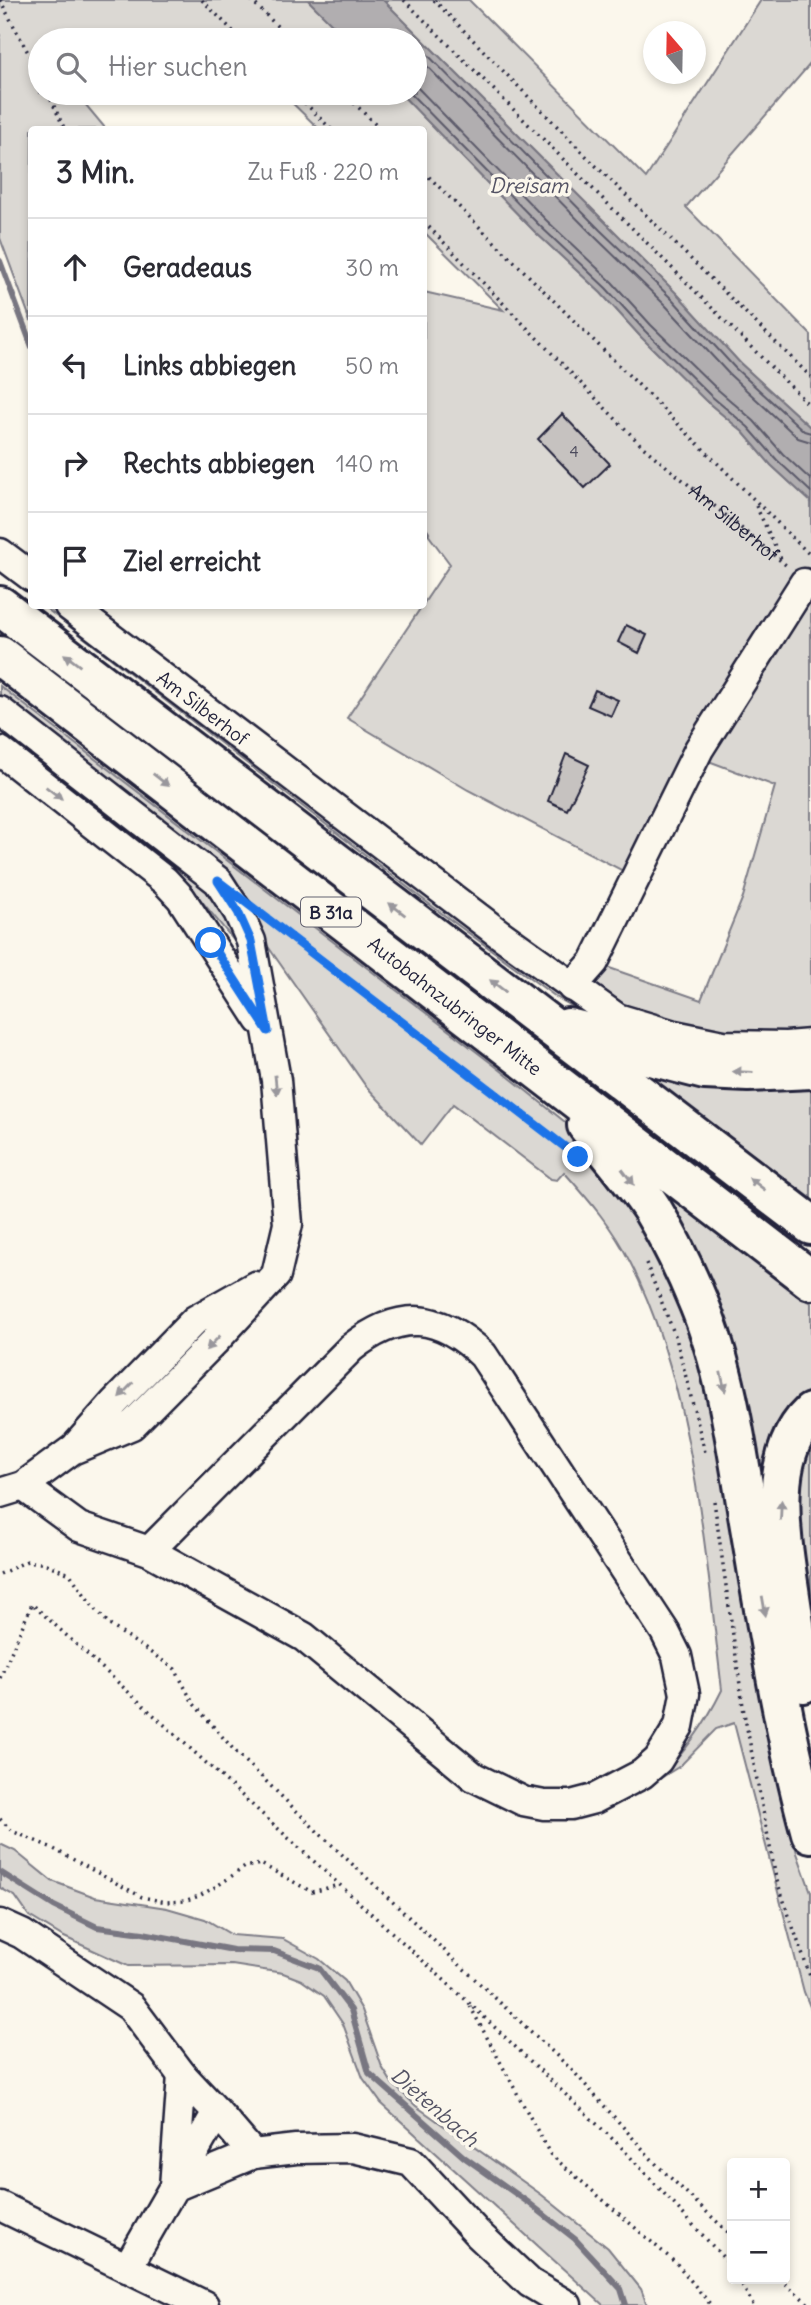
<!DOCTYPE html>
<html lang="de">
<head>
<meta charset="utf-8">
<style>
  :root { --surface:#fff; --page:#f7f7f7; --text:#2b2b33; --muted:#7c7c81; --line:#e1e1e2 }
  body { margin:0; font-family:Delius,sans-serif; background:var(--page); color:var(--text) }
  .controls { position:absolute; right:21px; bottom:21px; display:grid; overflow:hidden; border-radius:7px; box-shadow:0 4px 10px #0003 }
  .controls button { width:63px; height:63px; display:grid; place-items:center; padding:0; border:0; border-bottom:2px solid var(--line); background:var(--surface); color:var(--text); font:35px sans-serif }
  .compass { position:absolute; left:643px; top:21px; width:63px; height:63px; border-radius:50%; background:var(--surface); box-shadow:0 4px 10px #0003; rotate:340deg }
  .stop { position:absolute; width:21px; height:21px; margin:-16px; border:5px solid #1a73e8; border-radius:50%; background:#fff }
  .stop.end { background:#1a73e8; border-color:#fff; box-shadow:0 2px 7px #0008 }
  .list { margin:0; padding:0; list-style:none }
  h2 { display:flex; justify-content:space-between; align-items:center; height:91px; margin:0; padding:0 28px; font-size:30px }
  h2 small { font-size:23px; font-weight:400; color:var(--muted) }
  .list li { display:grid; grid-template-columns:46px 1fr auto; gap:21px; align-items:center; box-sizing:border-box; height:98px; padding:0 28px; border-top:2px solid var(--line) }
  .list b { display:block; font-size:26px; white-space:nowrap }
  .list em { font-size:23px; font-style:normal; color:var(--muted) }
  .icon { flex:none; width:38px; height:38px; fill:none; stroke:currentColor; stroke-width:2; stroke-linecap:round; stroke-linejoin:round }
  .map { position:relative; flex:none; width:811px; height:2305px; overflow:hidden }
  .search { position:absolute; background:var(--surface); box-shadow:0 4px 10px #0003; left:28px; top:28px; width:399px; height:77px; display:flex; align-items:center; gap:18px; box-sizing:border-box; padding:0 24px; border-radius:38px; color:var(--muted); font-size:26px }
  .panel { position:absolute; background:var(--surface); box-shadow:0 4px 10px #0003; left:28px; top:126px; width:399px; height:483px; border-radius:7px }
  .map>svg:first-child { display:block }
  .green { fill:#dbd8d3; stroke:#7e7d87; stroke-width:2 }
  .water { fill:#b1aeb0; stroke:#787681; stroke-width:2 }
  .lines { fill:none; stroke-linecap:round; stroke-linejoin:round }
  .shore { stroke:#5b5a6a; stroke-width:2 }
  .stream { stroke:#787681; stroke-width:6 }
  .building { fill:#c6c2c0; stroke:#22223b; stroke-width:2 }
  .minor-casing { stroke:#22223b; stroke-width:33 }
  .highway-casing { stroke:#22223b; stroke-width:44 }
  .path { stroke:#22223b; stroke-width:3.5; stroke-dasharray:2 5; stroke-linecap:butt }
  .minor { stroke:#fbf7ec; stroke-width:28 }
  .highway { stroke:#fbf7ec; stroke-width:38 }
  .oneway { fill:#99979c }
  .route { stroke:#1a73e8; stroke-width:9 }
  .labels { text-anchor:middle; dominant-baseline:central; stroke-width:7; stroke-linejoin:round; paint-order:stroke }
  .number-label { font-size:16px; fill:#4b4a5c }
  .shield { fill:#fbf7ec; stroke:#636270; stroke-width:2 }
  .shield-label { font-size:18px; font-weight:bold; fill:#22223b }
  .street-label { font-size:19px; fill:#22223b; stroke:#fbf7ec }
  .water-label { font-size:21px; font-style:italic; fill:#545364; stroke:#fbf7ec }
</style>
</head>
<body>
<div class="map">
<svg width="811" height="2305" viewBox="0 0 811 2305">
  <rect width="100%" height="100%" fill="#fbf7ec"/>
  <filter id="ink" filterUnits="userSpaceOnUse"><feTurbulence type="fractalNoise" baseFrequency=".0143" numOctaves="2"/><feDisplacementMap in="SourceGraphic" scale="14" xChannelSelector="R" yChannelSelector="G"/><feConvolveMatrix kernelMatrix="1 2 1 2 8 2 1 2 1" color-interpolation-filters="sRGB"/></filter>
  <g filter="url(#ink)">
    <g class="green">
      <path d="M0,0H308L348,40H228L225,37L222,40H40V93H76L106,129L32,130L31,321L0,238Z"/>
      <path d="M383,0H469L646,178L761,0H811V63L686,207L811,335V428L740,363L678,295Z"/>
      <path d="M282,93H400L535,232L601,293L640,336L705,400L743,432L771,465L811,502V1057L617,1032L556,997L433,907L43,606H84L578,987L598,964L701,1000L743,897L775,786L706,760L644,882L468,790L347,718L450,564L424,529V292L503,310L424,232V130L319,129Z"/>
      <path d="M0,686L499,1069L580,1134L602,1158L695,1322L769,1732L797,1853L811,1892V2009L804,1992L734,1723L716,1729L680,1766L656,1781C684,1754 705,1725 722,1690C705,1552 694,1387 630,1262C613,1228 589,1200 564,1172L557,1180L551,1179L453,1104L421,1145L365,1085L262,938L235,942L186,882L69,758L0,706Z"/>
      <path d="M627,1061L811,1075V1198Z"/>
      <path d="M646,1173L811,1303V1404L772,1496L758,1486Z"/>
      <path d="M811,1429V1672L791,1538L799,1444Z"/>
      <path d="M0,1844L15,1851L52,1881L95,1897L167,1908L205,1919L232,1935L283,1939L319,1959L345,1981L362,2010L382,2067L392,2083L416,2106L542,2195L608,2248L641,2289L647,2305H603L381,2103L363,2078L343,2024L324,1996L301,1980L283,1973L232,1965L128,1966L62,1936L29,1916L15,1896L0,1888Z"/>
    </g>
    <path class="water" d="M308,0H383L678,295L740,363L811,428V502L771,465L743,432L705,400L640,336L601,293L535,232L400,93H415V40H348Z"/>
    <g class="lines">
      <g class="shore">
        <path d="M415,42L600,230L673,300L735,368L804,431L811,433"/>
        <path d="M415,54L594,236L666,306L729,374L798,438L811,442"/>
        <path d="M415,85L546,220L612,282L651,325L716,388L754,421L783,454L811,480"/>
        <path d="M410,93L540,226L606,288L645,331L710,395L748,427L777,460L811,492"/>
      </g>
      <g class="stream">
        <path d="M0,261L32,347"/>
        <path d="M424,529L427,533"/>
        <path d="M0,1872L54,1906L97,1927L143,1933L233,1950L274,1951L319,1968L351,2010L369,2073L464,2157L529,2203L575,2239L621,2289L626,2305"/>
      </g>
    </g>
    <g class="building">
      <path d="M562,414L610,464L585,488L538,439Z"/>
      <path d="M626,625L647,635L639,653L618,642Z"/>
      <path d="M595,690L618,700L611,716L588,706Z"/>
      <path d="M566,754L589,765L567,810L548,801Z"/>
    </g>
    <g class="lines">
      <defs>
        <g id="minor">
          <path d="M0,553L32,577"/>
          <path id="s2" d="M69,606L497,932L617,1018L674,1035L723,1045L786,1046L811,1044"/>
          <path d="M0,711L218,881L238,912L251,941L276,1080L288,1224L276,1275L214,1342L132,1425L72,1450L23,1486L0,1493"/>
          <path d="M0,751L165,881L181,898L260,1020"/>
          <path d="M572,987L594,962L699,749L804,583"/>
          <path d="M78,1444L115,1402L195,1320L255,1286"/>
          <path d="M23,1486L79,1527L149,1551L304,1637L474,1777L523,1801L544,1805H571L594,1799L642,1774L658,1760L679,1726L685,1694L677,1656L665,1632L483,1355C439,1313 400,1309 351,1348L149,1551"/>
          <path d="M0,1924L22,1934L131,2007L182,2075"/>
          <path d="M253,2154L296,2149L353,2148L411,2162L478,2234L530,2283L567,2305"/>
          <path d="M0,2206L204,2305"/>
          <path d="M127,2268L217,2112L253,2154L174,2187L182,2075L217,2112"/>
        </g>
        <g id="highway">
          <path d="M0,606L811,1225"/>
          <path id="s3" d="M0,656L811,1280"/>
          <path d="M568,1028L601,1036L643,1054L705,1070L748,1072L811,1069"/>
          <path d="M587,1125C609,1153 633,1180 652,1209C670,1239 686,1272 699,1304C727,1372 737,1449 749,1521C767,1625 783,1731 811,1833"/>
          <path d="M803,1683C798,1656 795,1629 791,1603C783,1546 764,1457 811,1413"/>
        </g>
      </defs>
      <use href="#minor" class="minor-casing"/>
      <use href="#highway" class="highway-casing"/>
      <g class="path">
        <path d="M0,0L40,75"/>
        <path d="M202,0L242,40"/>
        <path d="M251,0L291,40"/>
        <path d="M404,0L811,407"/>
        <path d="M434,0L592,162L811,377"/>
        <path d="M48,93L65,130"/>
        <path d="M295,93L332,130"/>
        <path d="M344,93L381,130"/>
        <path d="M424,172L811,556"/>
        <path id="s1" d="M424,222L643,447L787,566"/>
        <path d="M756,506L781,559"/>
        <path d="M270,921L566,1148"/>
        <path d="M646,1263L676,1338L706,1456"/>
        <path d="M714,1501L744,1713L776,1878L811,1979"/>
        <path d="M0,1574L27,1561L46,1564L70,1574L92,1605L111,1626L175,1669L193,1703L234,1750L318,1832L573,2071L657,2165L732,2236"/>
        <path d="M0,1678L32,1604L467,2001L621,2147L732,2267"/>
        <path d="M0,1819L12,1831L50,1847L142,1897L166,1902L184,1901L199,1896L217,1886L245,1867L261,1864L312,1892L339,1885"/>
        <path d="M470,2006L550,2154L677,2264L711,2305"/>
        <path d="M739,2279L753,2305"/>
        <path d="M780,2279L810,2305"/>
      </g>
      <use href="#minor" class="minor"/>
      <use href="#highway" class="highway"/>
    </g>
    <defs><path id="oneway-solid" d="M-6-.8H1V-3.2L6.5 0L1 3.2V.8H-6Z" transform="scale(1.75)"/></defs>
    <g class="oneway">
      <use href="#oneway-solid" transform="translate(72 660) rotate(-143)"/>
      <use href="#oneway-solid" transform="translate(161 780) rotate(38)"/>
      <use href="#oneway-solid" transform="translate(54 793) rotate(37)"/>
      <use href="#oneway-solid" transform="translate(397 909) rotate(-143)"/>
      <use href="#oneway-solid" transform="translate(498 986) rotate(-143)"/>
      <use href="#oneway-solid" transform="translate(743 1072) rotate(-178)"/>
      <use href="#oneway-solid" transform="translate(276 1085) rotate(84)"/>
      <use href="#oneway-solid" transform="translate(628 1177) rotate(53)"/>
      <use href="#oneway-solid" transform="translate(757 1184) rotate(-143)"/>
      <use href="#oneway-solid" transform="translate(213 1343) rotate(134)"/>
      <use href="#oneway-solid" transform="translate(723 1382) rotate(77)"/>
      <use href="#oneway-solid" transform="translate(126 1390) rotate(134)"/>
      <use href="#oneway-solid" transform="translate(781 1510) rotate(-87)"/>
      <use href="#oneway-solid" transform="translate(764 1606) rotate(80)"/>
    </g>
  </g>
  <g class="lines" filter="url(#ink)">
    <path class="route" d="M211,943L268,1031L251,941L238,912L218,881L578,1157"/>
  </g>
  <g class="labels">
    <g class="number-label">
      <text x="574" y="451">4</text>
    </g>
    <rect class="shield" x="301" y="897.5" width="60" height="29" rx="5"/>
    <g class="shield-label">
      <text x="331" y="912">B 31a</text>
    </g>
    <g class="street-label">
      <text stroke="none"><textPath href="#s1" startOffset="432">Am Silberhof</textPath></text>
      <text stroke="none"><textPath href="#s2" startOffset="168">Am Silberhof</textPath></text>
      <text stroke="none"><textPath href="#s3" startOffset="574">Autobahnzubringer Mitte</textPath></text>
    </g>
    <g class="water-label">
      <text x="529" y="185">Dreisam</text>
      <text transform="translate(435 2107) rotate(41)">Dietenbach</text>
    </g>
  </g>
</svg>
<div class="controls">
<button>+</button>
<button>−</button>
</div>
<svg class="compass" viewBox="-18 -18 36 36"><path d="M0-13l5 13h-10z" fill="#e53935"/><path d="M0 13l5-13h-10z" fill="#7c7c81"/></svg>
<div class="stop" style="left:211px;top:943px"></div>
<div class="stop end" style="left:578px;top:1157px"></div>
<div class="search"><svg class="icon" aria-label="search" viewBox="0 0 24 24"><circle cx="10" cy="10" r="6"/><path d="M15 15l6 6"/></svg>Hier suchen</div>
<section class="panel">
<h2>3 Min.<small>Zu Fuß · 220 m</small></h2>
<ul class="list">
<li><svg class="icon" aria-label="ahead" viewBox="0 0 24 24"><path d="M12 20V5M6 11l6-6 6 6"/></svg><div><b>Geradeaus</b></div><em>30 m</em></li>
<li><svg class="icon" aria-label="left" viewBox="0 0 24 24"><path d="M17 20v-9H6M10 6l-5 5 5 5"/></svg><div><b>Links abbiegen</b></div><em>50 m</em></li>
<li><svg class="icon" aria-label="right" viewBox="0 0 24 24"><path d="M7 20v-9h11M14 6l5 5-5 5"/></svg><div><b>Rechts abbiegen</b></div><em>140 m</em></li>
<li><svg class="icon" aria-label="arrive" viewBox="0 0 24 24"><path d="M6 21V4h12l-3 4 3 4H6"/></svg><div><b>Ziel erreicht</b></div></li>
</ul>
</section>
</div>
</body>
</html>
